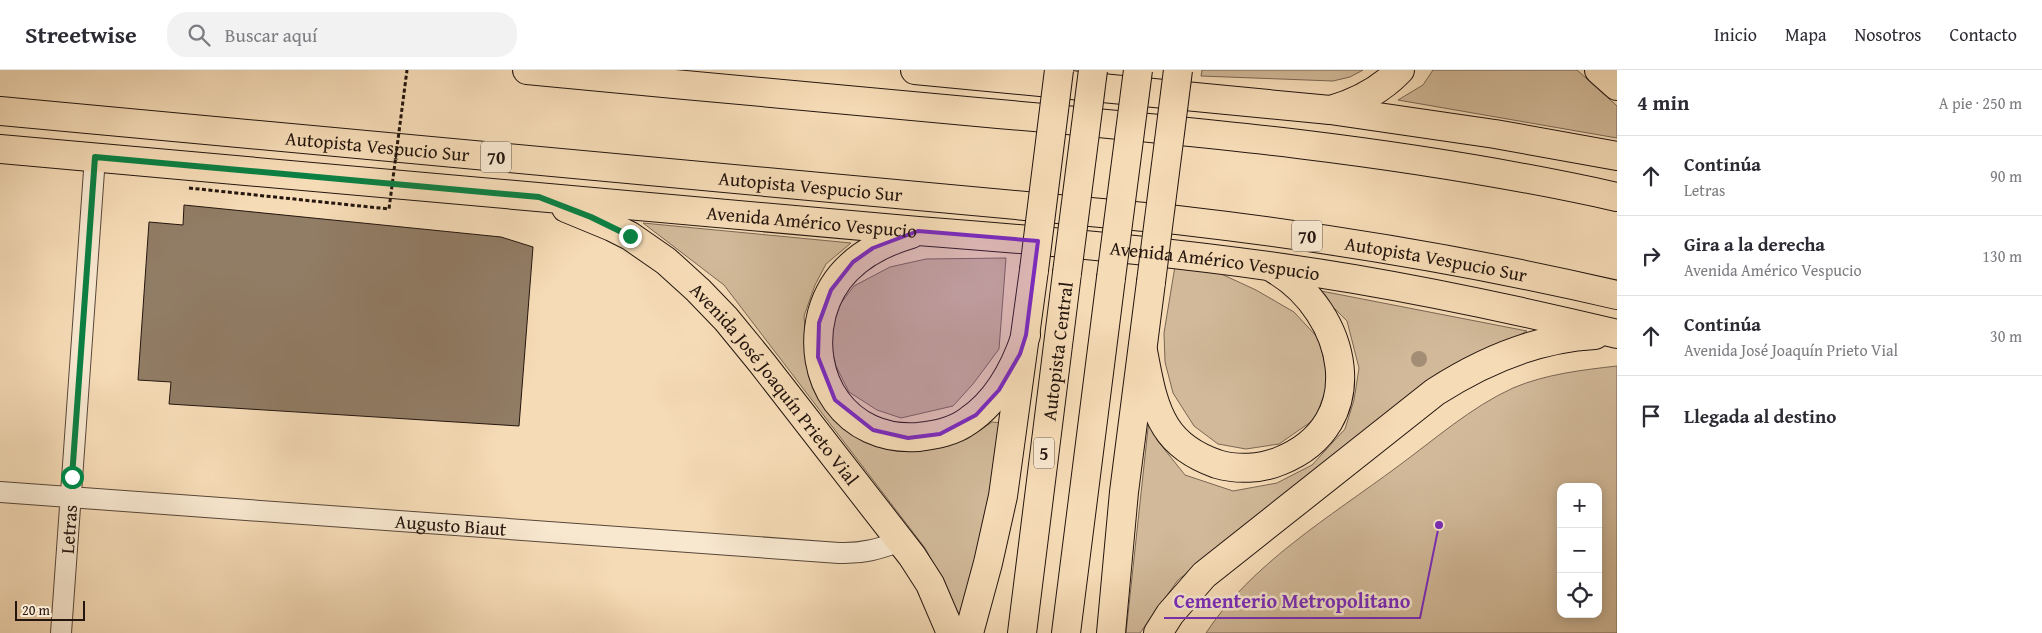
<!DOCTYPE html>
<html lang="es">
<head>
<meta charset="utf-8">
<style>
  :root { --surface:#fff; --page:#f2f2f3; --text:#2b2b33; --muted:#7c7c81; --line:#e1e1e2 }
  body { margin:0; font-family:"Gentium Book Plus",serif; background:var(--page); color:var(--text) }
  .controls { position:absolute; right:15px; bottom:15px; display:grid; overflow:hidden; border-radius:10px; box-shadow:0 2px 12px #0003 }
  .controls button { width:45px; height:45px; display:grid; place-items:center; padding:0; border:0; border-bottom:1px solid var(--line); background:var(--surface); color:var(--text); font:25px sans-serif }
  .scale { position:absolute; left:15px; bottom:12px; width:70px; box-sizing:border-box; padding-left:5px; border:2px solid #24150e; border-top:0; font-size:14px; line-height:18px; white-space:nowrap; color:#24150e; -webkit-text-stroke:4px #f8e8d0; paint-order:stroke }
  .stop { position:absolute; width:15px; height:15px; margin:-11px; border:4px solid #0b8043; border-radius:50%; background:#fff }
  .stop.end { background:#0b8043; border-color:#fff; box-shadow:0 1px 5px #0008 }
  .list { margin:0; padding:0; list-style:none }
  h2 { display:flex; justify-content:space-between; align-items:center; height:65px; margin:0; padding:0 20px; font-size:21px }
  h2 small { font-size:16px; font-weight:400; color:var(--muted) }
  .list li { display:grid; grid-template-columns:32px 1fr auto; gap:15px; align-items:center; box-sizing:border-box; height:80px; padding:0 20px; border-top:1px solid var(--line) }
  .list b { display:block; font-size:19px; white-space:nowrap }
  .list p { margin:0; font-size:16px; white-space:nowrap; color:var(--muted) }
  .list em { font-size:16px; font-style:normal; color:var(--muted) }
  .icon { flex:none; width:28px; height:28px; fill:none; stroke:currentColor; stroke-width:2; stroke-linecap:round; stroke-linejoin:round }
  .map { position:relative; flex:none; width:1617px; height:563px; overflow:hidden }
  header { display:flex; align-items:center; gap:30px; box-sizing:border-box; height:70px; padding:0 25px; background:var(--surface); border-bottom:1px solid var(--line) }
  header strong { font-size:24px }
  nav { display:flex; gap:28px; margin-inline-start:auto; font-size:18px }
  .search { width:350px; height:45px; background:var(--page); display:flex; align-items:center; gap:12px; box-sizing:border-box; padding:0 18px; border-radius:20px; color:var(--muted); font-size:19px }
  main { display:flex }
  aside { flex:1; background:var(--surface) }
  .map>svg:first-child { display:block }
  .green { fill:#d1b999; stroke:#7a6754; fill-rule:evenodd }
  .building { fill:#917c65; stroke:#24150e }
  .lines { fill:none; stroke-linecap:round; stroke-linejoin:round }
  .street-casing { stroke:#584638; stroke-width:22 }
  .primary-casing { stroke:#24150e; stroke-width:30 }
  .highway-casing { stroke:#24150e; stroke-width:30 }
  .street { stroke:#f8e8d0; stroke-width:20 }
  .primary { stroke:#f5dbb6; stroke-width:28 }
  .highway { stroke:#f5dbb6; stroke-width:28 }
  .primary-bridge-casing { stroke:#24150e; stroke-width:30; stroke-linecap:butt }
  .highway-bridge-casing { stroke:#24150e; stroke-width:30; stroke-linecap:butt }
  .path-bridge { stroke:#24150e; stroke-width:3; stroke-dasharray:4 2.5; stroke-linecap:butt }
  .primary-bridge { stroke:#f5dbb6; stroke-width:28 }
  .highway-bridge { stroke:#f5dbb6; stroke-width:28 }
  .tree { fill:#a48d75 }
  .route { stroke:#0b8043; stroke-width:6 }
  .marked { fill:#7b2cbf; fill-opacity:0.2; stroke:#7b2cbf; stroke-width:4; stroke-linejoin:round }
  .labels { text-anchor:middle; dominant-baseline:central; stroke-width:5; stroke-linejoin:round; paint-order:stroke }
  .shield { fill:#f8e8d0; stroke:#645448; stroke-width:1 }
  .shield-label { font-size:18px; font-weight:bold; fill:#24150e }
  .street-label { font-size:19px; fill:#24150e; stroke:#f8e8d0 }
  .leader { fill:none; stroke:#7b2cbf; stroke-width:2 }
  .callout-dot { fill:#7b2cbf; stroke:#f8e8d0; stroke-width:2 }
  .callout-label { font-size:20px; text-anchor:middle; font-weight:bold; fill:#7b2cbf; stroke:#f8e8d0; stroke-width:5; stroke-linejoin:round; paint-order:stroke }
</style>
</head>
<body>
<header>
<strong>Streetwise</strong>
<div class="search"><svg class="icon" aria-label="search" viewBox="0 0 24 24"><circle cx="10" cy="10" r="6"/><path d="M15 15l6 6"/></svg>Buscar aquí</div>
<nav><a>Inicio</a><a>Mapa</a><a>Nosotros</a><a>Contacto</a></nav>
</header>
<main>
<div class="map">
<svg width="1617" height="563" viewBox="0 0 1617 563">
  <rect width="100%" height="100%" fill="#f5dbb6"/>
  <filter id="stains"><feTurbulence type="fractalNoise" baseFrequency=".004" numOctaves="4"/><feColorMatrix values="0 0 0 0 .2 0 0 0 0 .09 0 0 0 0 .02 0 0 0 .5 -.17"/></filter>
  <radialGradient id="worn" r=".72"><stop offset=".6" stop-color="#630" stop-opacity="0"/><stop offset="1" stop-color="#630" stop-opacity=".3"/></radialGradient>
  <g class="green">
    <path d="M1202,0H1363L1350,7L1333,11L1201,6Z"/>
    <path d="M1433,0H1577L1617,36V68L1398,30L1423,15Z"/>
    <path d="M643,153L851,173L826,194L815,215L804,246L807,287L900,380L933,379L967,369L992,352L1003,353L1005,365L962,554L943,511L925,478L724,215Z"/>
    <path d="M1006,188L999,279L973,314L953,336L901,348L877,340L849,322L836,296L829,267L841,233L854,216L890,197L926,189Z"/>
    <path d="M1175,196L1217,202L1256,220L1294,242L1319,269L1329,311L1315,349L1279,374L1246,379L1218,374L1194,356L1173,323L1165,292L1164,263Z"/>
    <path d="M1316,220L1527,261L1415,322L1178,510L1140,563H1126L1149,349L1157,370L1185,405L1233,421L1277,413L1312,395L1345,359L1354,330L1359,298L1347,251Z"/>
    <path d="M1617,296V563H1206C1251,494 1331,446 1397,397C1434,370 1471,337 1513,318C1546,304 1582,300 1617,296ZM1561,417H1598V544H1561Z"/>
  </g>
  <path class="building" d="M184,135L501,167L533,177L519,356L169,334L171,312L138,310L149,152L183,155Z"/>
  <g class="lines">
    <defs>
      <g id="street">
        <path id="s1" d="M0,422L839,483C862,484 879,479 901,471"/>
        <path id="s2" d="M61,563L95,87"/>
      </g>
      <g id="primary">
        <path d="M915,0L1330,40L1495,64L1617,86"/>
        <path d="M1599,0L1617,16"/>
        <path d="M1331,40C1358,32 1381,20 1400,0"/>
        <path id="s3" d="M0,79L918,161C1064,172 1210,185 1354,209C1442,224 1530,243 1617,264"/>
        <path id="s4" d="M566,138L612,157L630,166L666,191L698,220L726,249L762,293L912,486L930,514L951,563"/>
        <path d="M911,164C870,176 834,199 822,243C805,308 846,372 918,367C935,365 953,362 968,351C998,331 1015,298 1026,265"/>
        <path d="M1143,281C1148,306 1152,335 1166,357C1178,376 1197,387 1217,394C1237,400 1261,399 1280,391C1373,354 1348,242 1274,199"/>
        <path d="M969,563L988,493L1003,426L1034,200"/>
        <path d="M1111,563L1124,422L1151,212"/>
        <path d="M1158,563L1170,544L1204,505L1435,322C1483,291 1537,268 1595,265"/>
      </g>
      <g id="highway">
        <path d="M527,0C677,14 827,29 977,42C1192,61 1406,80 1617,127"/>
        <path id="s5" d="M0,41L1177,150C1325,167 1471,191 1617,225"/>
        <path id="s6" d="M1022,563L1067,203"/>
        <path d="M1066,563L1111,208"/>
      </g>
    </defs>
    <use href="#street" class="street-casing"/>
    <use href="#primary" class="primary-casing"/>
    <use href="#highway" class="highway-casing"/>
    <use href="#street" class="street"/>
    <use href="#primary" class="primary"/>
    <use href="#highway" class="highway"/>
    <defs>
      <g id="primary-bridge">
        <path d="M1034,200L1059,0"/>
        <path d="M1151,212L1178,0"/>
      </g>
      <g id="highway-bridge">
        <path d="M1067,203L1093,0"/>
        <path d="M1111,208L1138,0"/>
      </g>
    </defs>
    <use href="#primary-bridge" class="primary-bridge-casing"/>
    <use href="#highway-bridge" class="highway-bridge-casing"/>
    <path class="path-bridge" d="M189,118L389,139L407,0"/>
    <use href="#primary-bridge" class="primary-bridge"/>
    <use href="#highway-bridge" class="highway-bridge"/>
  </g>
  <circle class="tree" cx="1419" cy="289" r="8"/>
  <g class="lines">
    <path class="route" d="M72,407L95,87L539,127L591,147L630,166"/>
  </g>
  <path class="marked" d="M918,161L1038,171L1026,265L1020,284L999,320L976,345L940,364L908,368L873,360L835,330L818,287L819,253L831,220L853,192L873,178Z"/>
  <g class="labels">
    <g class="shield">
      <rect x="481" y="71.5" width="30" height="31" rx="4"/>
      <rect x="1292" y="150.5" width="30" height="31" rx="4"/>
      <rect x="1034" y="367.5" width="20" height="31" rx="4"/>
    </g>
    <g class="shield-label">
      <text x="496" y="87">70</text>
      <text x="1307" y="166">70</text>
      <text x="1044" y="383">5</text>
    </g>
    <g class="street-label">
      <text stroke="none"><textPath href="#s5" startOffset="379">Autopista Vespucio Sur</textPath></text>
      <text stroke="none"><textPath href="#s5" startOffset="814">Autopista Vespucio Sur</textPath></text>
      <text stroke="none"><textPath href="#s3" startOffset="815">Avenida Américo Vespucio</textPath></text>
      <text stroke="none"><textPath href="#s5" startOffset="1444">Autopista Vespucio Sur</textPath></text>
      <text stroke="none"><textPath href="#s3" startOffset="1220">Avenida Américo Vespucio</textPath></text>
      <text stroke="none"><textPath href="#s6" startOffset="284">Autopista Central</textPath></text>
      <text stroke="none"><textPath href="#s4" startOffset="278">Avenida José Joaquín Prieto Vial</textPath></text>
      <text stroke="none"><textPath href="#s1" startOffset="452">Augusto Biaut</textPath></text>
      <text stroke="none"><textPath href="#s2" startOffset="104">Letras</textPath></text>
    </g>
  </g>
  <path class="leader" d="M1439 455L1420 548H1164"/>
  <circle class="callout-dot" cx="1439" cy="455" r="5"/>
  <g class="callout-label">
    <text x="1292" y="538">Cementerio Metropolitano</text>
  </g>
  <rect width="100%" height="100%" filter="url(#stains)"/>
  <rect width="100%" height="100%" fill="url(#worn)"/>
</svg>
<div class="controls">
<button>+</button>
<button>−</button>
<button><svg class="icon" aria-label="locate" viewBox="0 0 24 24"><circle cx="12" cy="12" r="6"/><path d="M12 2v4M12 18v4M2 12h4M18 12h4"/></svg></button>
</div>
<div class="scale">20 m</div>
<div class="stop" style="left:72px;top:407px"></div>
<div class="stop end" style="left:630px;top:166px"></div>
</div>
<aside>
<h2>4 min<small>A pie · 250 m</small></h2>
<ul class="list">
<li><svg class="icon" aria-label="ahead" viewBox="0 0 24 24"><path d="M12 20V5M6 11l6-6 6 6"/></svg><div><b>Continúa</b><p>Letras</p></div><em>90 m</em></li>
<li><svg class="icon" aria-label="right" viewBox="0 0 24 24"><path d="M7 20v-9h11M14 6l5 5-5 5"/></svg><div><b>Gira a la derecha</b><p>Avenida Américo Vespucio</p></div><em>130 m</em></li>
<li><svg class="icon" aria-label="ahead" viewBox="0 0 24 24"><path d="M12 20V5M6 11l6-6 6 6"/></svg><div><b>Continúa</b><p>Avenida José Joaquín Prieto Vial</p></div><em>30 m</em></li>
<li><svg class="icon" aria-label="arrive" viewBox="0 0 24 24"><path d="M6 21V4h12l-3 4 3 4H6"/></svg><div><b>Llegada al destino</b></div></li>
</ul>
</aside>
</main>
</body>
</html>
